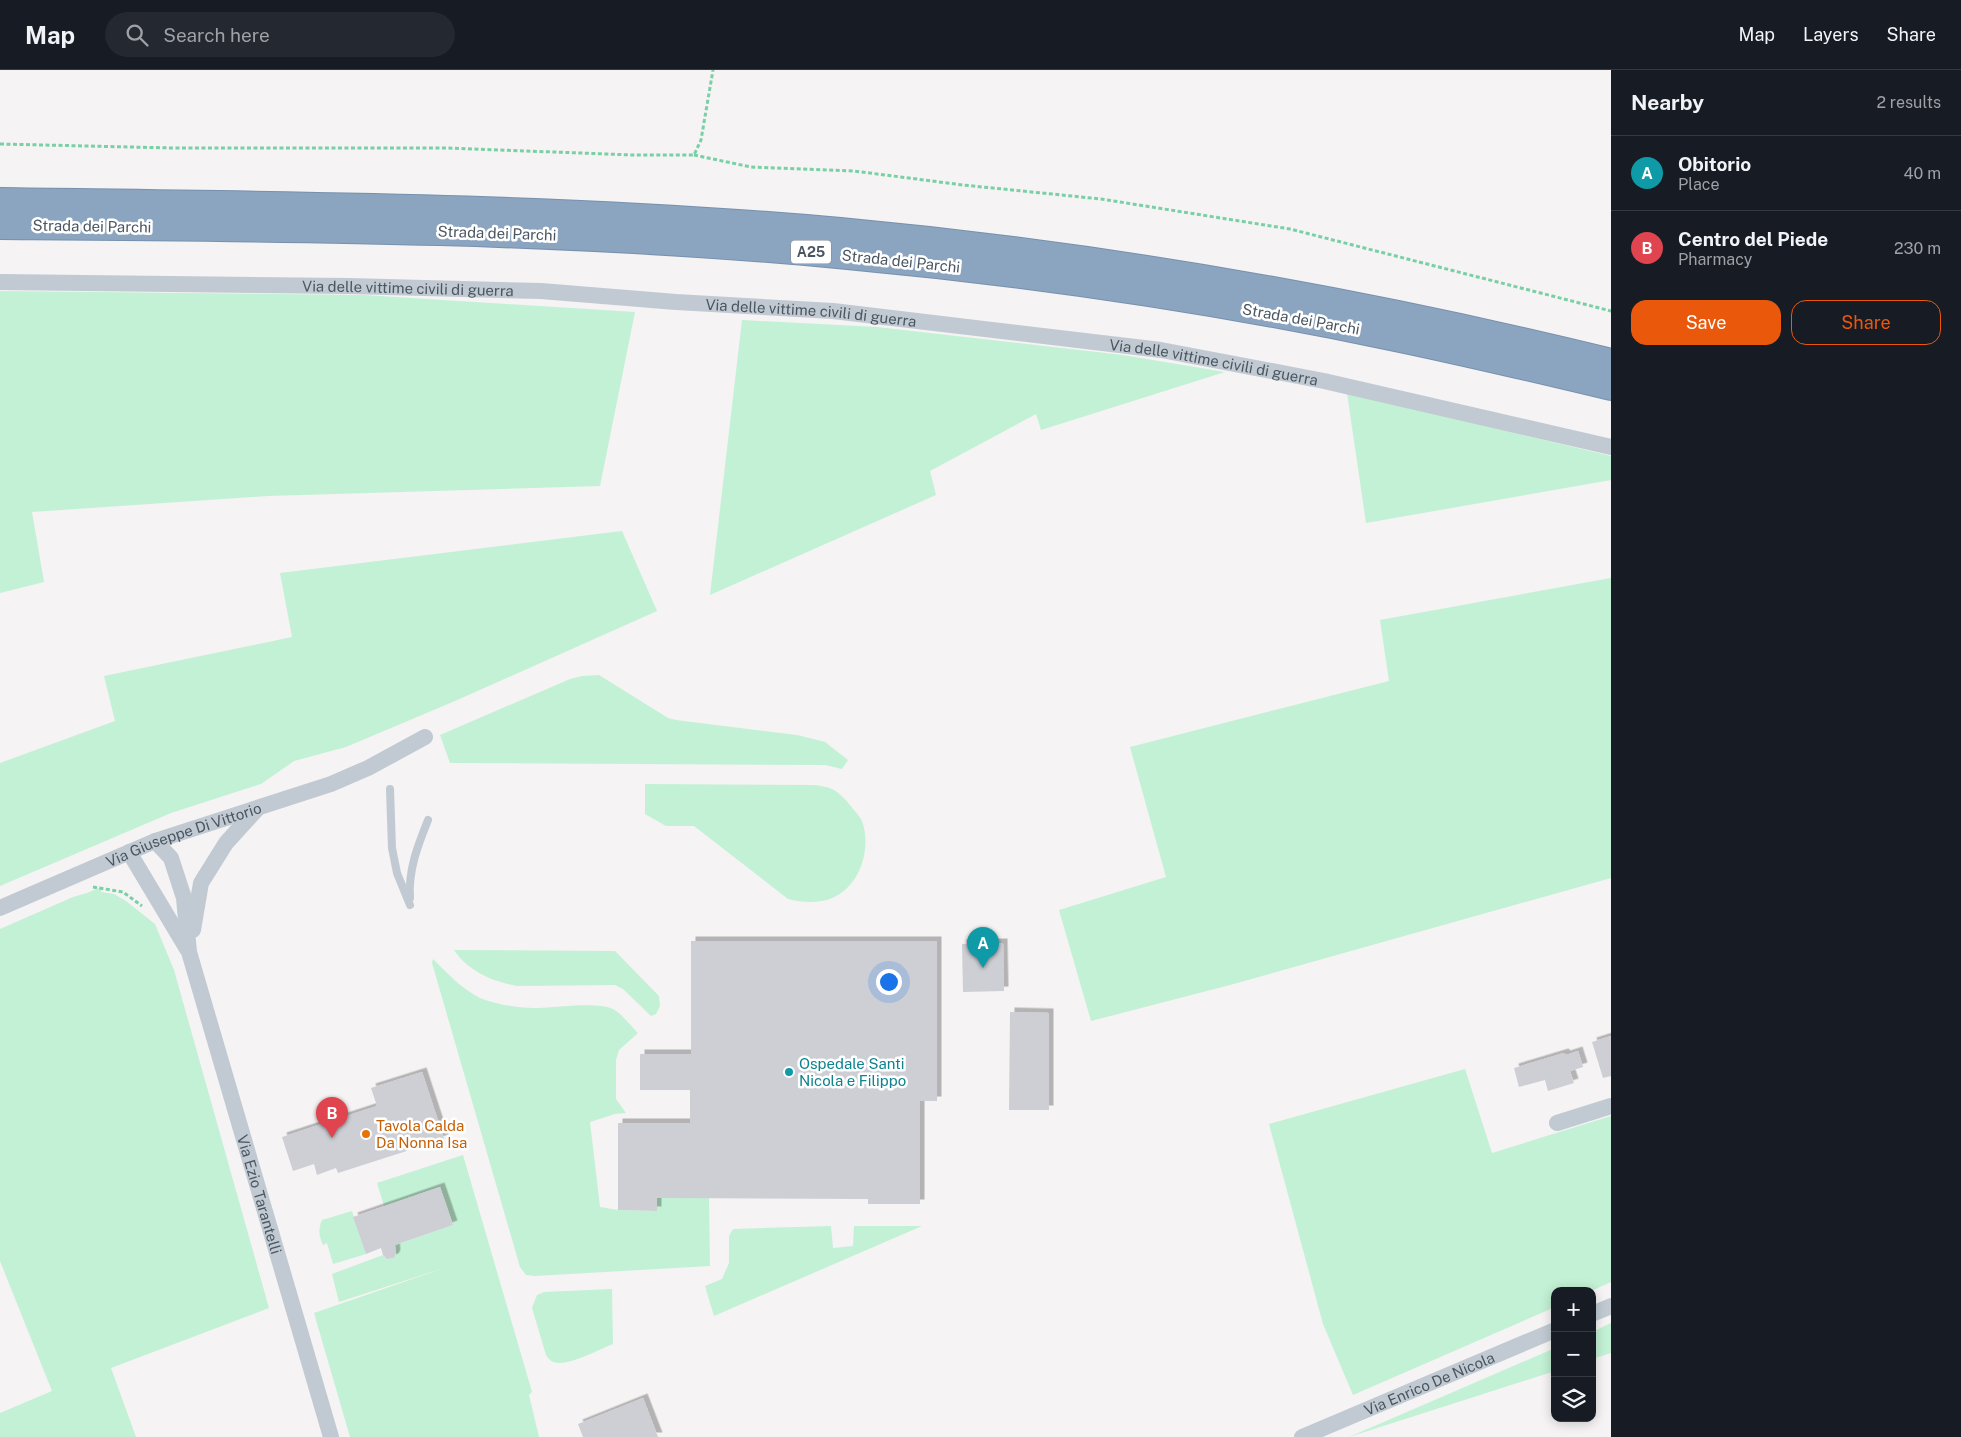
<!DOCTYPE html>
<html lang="en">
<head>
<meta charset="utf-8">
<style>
  :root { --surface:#171b24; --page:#242831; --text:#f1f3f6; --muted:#9ea1a6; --line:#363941; --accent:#ea580c }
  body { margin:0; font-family:"Public Sans",sans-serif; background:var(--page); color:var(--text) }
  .controls { position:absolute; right:15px; bottom:15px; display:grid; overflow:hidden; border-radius:10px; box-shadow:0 2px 12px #0003 }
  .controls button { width:45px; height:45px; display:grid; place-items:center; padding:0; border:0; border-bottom:1px solid var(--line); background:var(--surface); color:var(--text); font:25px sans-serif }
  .you { position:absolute; left:888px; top:911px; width:18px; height:18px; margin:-12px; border:4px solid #fff; border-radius:50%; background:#1a73e8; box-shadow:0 0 0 8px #1a73e833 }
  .badge { display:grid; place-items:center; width:32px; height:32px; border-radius:50%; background:var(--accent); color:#fff; font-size:16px; font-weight:700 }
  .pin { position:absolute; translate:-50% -41px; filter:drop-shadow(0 1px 2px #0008) }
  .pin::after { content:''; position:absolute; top:26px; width:18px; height:15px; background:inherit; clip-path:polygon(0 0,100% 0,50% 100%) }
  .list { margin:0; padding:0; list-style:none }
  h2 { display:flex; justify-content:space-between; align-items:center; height:65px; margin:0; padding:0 20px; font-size:21px }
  h2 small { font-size:16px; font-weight:400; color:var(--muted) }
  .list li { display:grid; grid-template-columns:32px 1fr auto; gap:15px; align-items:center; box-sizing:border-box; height:75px; padding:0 20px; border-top:1px solid var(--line) }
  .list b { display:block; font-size:19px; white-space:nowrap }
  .list p { margin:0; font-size:16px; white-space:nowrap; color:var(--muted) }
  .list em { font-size:16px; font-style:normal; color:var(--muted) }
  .actions { display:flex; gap:10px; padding:15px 20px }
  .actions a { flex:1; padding:11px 0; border:1px solid var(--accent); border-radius:15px; text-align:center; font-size:18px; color:var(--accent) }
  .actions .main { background:var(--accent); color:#fff }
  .icon { flex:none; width:28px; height:28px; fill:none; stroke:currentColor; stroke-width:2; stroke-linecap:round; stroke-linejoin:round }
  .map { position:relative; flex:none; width:1611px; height:1367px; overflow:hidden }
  header { display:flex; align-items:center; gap:30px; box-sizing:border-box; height:70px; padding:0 25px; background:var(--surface); border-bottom:1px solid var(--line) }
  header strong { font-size:24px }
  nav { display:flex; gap:28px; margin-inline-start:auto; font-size:18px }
  .search { width:350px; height:45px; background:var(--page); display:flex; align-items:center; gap:12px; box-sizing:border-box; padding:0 18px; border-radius:28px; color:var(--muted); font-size:19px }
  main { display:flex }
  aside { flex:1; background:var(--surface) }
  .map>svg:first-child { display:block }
  .green { fill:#c3f1d5 }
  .building { fill:#cdcfd5; filter:url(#shadow) }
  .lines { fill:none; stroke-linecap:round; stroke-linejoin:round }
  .highway-casing { stroke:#7690ad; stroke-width:30 }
  .path { stroke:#7ad0a6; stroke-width:3; stroke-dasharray:4 2.5; stroke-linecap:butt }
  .lane { stroke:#c1cad2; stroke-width:8 }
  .street { stroke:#c1cad2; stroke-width:16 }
  .highway { stroke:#8ba5c1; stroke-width:28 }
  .culture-dot { fill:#0f9aa8; stroke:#fff; stroke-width:2 }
  .food-dot { fill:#e8710a; stroke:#fff; stroke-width:2 }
  .labels { text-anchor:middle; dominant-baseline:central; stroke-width:5; stroke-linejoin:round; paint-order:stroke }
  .shield { fill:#fff; stroke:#808990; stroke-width:1 }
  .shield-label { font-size:14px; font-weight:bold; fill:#4a5661 }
  .street-label { font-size:15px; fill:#4a5661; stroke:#fff }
  .culture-label { font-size:15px; fill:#0d838f; stroke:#fff; text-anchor:start }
  .food-label { font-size:15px; fill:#c56008; stroke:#fff; text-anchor:start }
</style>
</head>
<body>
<header>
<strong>Map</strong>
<div class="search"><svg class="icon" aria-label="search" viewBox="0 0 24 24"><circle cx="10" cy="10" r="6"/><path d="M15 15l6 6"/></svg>Search here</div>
<nav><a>Map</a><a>Layers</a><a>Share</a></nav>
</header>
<main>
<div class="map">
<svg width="1611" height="1367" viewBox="0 0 1611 1367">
  <defs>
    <filter id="shadow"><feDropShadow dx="4.5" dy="-4.5" stdDeviation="0" flood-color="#0004"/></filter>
  </defs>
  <rect width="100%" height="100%" fill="#f5f3f3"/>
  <g class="green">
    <path d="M0,221L364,225L635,242L600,416L268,426L32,442L44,512L0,523Z"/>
    <path d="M742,250L877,257L1123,285L1225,302L1041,360L1036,344L930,401L936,425L710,525Z"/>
    <path d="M1347,323L1611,386V410L1366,453Z"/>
    <path d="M622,461L657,541L455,631L346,677L294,691L261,714L171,743L0,816V693L115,651L104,606L292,567L280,503Z"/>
    <path d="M1611,508V808L1230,915L1091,951L1059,840L1166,807L1130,677L1389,611L1380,550Z"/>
    <path d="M599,605L668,648L676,650L797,665L825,672L848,690L842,699L825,695L450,693L440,665L570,609L582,606Z"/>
    <path d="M645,714L815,715C821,716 828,717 834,720C841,724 848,732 853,739C856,742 860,747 862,751C873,782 857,825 822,831C811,833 799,832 788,829L694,756H666L645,744Z"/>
    <path d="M101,817V822L114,824L126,831L155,854L174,900L269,1238L111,1298L136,1367H0V1343L52,1321L0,1191V859L73,827L87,823Z"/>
    <path d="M454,880L615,881L659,926L660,936L656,944L651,946L623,919L615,915L517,916C492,911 469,902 454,880Z"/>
    <path d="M433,889C447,903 462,919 480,928C495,934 517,938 533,938C552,938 596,931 613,939C622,944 630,955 638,963L619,980L616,990V1029L626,1043L615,1044L590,1052L600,1137L618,1140L656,1141L657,1128H709L710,1196L535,1206L526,1205L520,1197L432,893Z"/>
    <path d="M1465,999L1492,1083L1611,1046V1212L1591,1221H1555V1237L1353,1325L1323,1254L1269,1054Z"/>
    <path d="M463,1085L532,1322L529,1325L539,1367H350L314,1243L447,1197L339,1232L332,1204L383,1185L387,1189L394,1188L396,1184L395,1175L453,1155L440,1117L384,1136L377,1113Z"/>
    <path d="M352,1141L366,1184L333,1194L327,1173L323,1175C319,1166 318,1159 322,1150Z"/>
    <path d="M831,1156L833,1178L853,1176L854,1156H922L714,1246L705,1216L722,1209L729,1193V1166L733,1159Z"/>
    <path d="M612,1219L613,1274C598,1280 574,1293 559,1293C553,1293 549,1290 546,1285L532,1238L537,1225L544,1222Z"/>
    <path d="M1611,1253V1283L1592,1289V1262Z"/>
    <path d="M1555,1278V1301L1349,1367Z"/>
  </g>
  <g class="building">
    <path d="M691,871H937V1031H920V1134H868V1129L657,1128V1141L618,1140V1053H690V1020H640V984H691Z"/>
    <path d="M1003,873L1004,921L963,922L962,874Z"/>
    <path d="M1010,942L1049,943V1040H1009Z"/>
    <path d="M1611,966V1006L1603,1008L1592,972Z"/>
    <path d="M1578,981L1583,997L1570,1001L1574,1013L1548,1021L1545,1010L1519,1017L1514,998L1564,983L1566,985Z"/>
    <path d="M422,1002L444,1069L338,1103L336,1098L317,1105L314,1094L293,1101L282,1067L377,1036L371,1018Z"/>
    <path d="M440,1117L453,1155L395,1175L396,1184L394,1188L387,1189L383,1185L381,1178L366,1184L353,1147Z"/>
    <path d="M643,1328L658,1367H583L578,1354Z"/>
  </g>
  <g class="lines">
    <defs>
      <g id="highway">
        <path d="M0,132C280,136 560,137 840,162C1100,186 1358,231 1611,293"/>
        <path d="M0,155C283,157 566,158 848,185C1032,202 1216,229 1396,267C1468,282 1540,299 1611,316"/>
      </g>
    </defs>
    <use href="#highway" class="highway-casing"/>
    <g class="path">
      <path d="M0,74L174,78H447L633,85H694L701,70L713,0"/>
      <path d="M694,85L751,97L854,101L963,115L1101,129L1290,159L1611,241"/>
      <path d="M93,817L123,822L142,836"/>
    </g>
    <g class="lane">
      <path d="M390,719L392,778L397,803L410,835"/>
      <path d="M410,828C408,800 418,775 428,750"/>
    </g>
    <g class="street">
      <path id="s1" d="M0,212L349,216L541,221L676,232L833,241L1161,280L1324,311L1611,377"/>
      <path id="s2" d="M155,771L171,788L184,828L189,882L331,1367"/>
      <path d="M129,782L187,879"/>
      <path id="s3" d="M0,838L155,771L331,714L368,698L425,667"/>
      <path d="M193,860L201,813L226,773L257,739"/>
      <path d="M1557,1053L1611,1036"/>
      <path d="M1592,1244L1611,1236"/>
      <path id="s4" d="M1302,1367L1555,1260"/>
    </g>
    <use href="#highway" class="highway"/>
  </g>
  <circle class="culture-dot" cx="789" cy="1002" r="5"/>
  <circle class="food-dot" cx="366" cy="1064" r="5"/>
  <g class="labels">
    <rect class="shield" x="791" y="170.5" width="40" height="23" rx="4"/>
    <g class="shield-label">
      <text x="811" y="182">A25</text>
    </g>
    <g class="street-label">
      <text transform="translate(92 156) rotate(1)">Strada dei Parchi</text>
      <text transform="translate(497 163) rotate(2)">Strada dei Parchi</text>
      <text transform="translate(901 191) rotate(6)">Strada dei Parchi</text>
      <text stroke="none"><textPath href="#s1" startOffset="408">Via delle vittime civili di guerra</textPath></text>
      <text stroke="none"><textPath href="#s1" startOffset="812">Via delle vittime civili di guerra</textPath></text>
      <text transform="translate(1301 249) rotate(10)">Strada dei Parchi</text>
      <text stroke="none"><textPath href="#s1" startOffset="1218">Via delle vittime civili di guerra</textPath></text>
      <text stroke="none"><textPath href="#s3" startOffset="198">Via Giuseppe Di Vittorio</textPath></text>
      <text stroke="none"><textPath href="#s2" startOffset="372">Via Ezio Tarantelli</textPath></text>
      <text stroke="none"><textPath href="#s4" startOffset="138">Via Enrico De Nicola</textPath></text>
    </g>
    <g class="culture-label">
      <text x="799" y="993">Ospedale Santi<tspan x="799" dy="17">Nicola e Filippo</tspan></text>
    </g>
    <g class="food-label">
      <text x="376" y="1055">Tavola Calda<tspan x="376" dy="17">Da Nonna Isa</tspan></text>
    </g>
  </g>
</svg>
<div class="controls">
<button>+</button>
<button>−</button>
<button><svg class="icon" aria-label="layers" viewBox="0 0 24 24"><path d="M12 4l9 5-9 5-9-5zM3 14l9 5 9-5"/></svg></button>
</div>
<div class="you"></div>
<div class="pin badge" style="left:983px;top:898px;background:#0f9aa8">A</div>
<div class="pin badge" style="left:332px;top:1068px;background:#e0444e">B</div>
</div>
<aside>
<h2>Nearby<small>2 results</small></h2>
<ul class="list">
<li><span class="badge" style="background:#0f9aa8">A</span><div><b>Obitorio</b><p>Place</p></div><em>40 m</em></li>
<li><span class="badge" style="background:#e0444e">B</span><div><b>Centro del Piede</b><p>Pharmacy</p></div><em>230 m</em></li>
</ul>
<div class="actions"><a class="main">Save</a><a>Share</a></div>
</aside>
</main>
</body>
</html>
